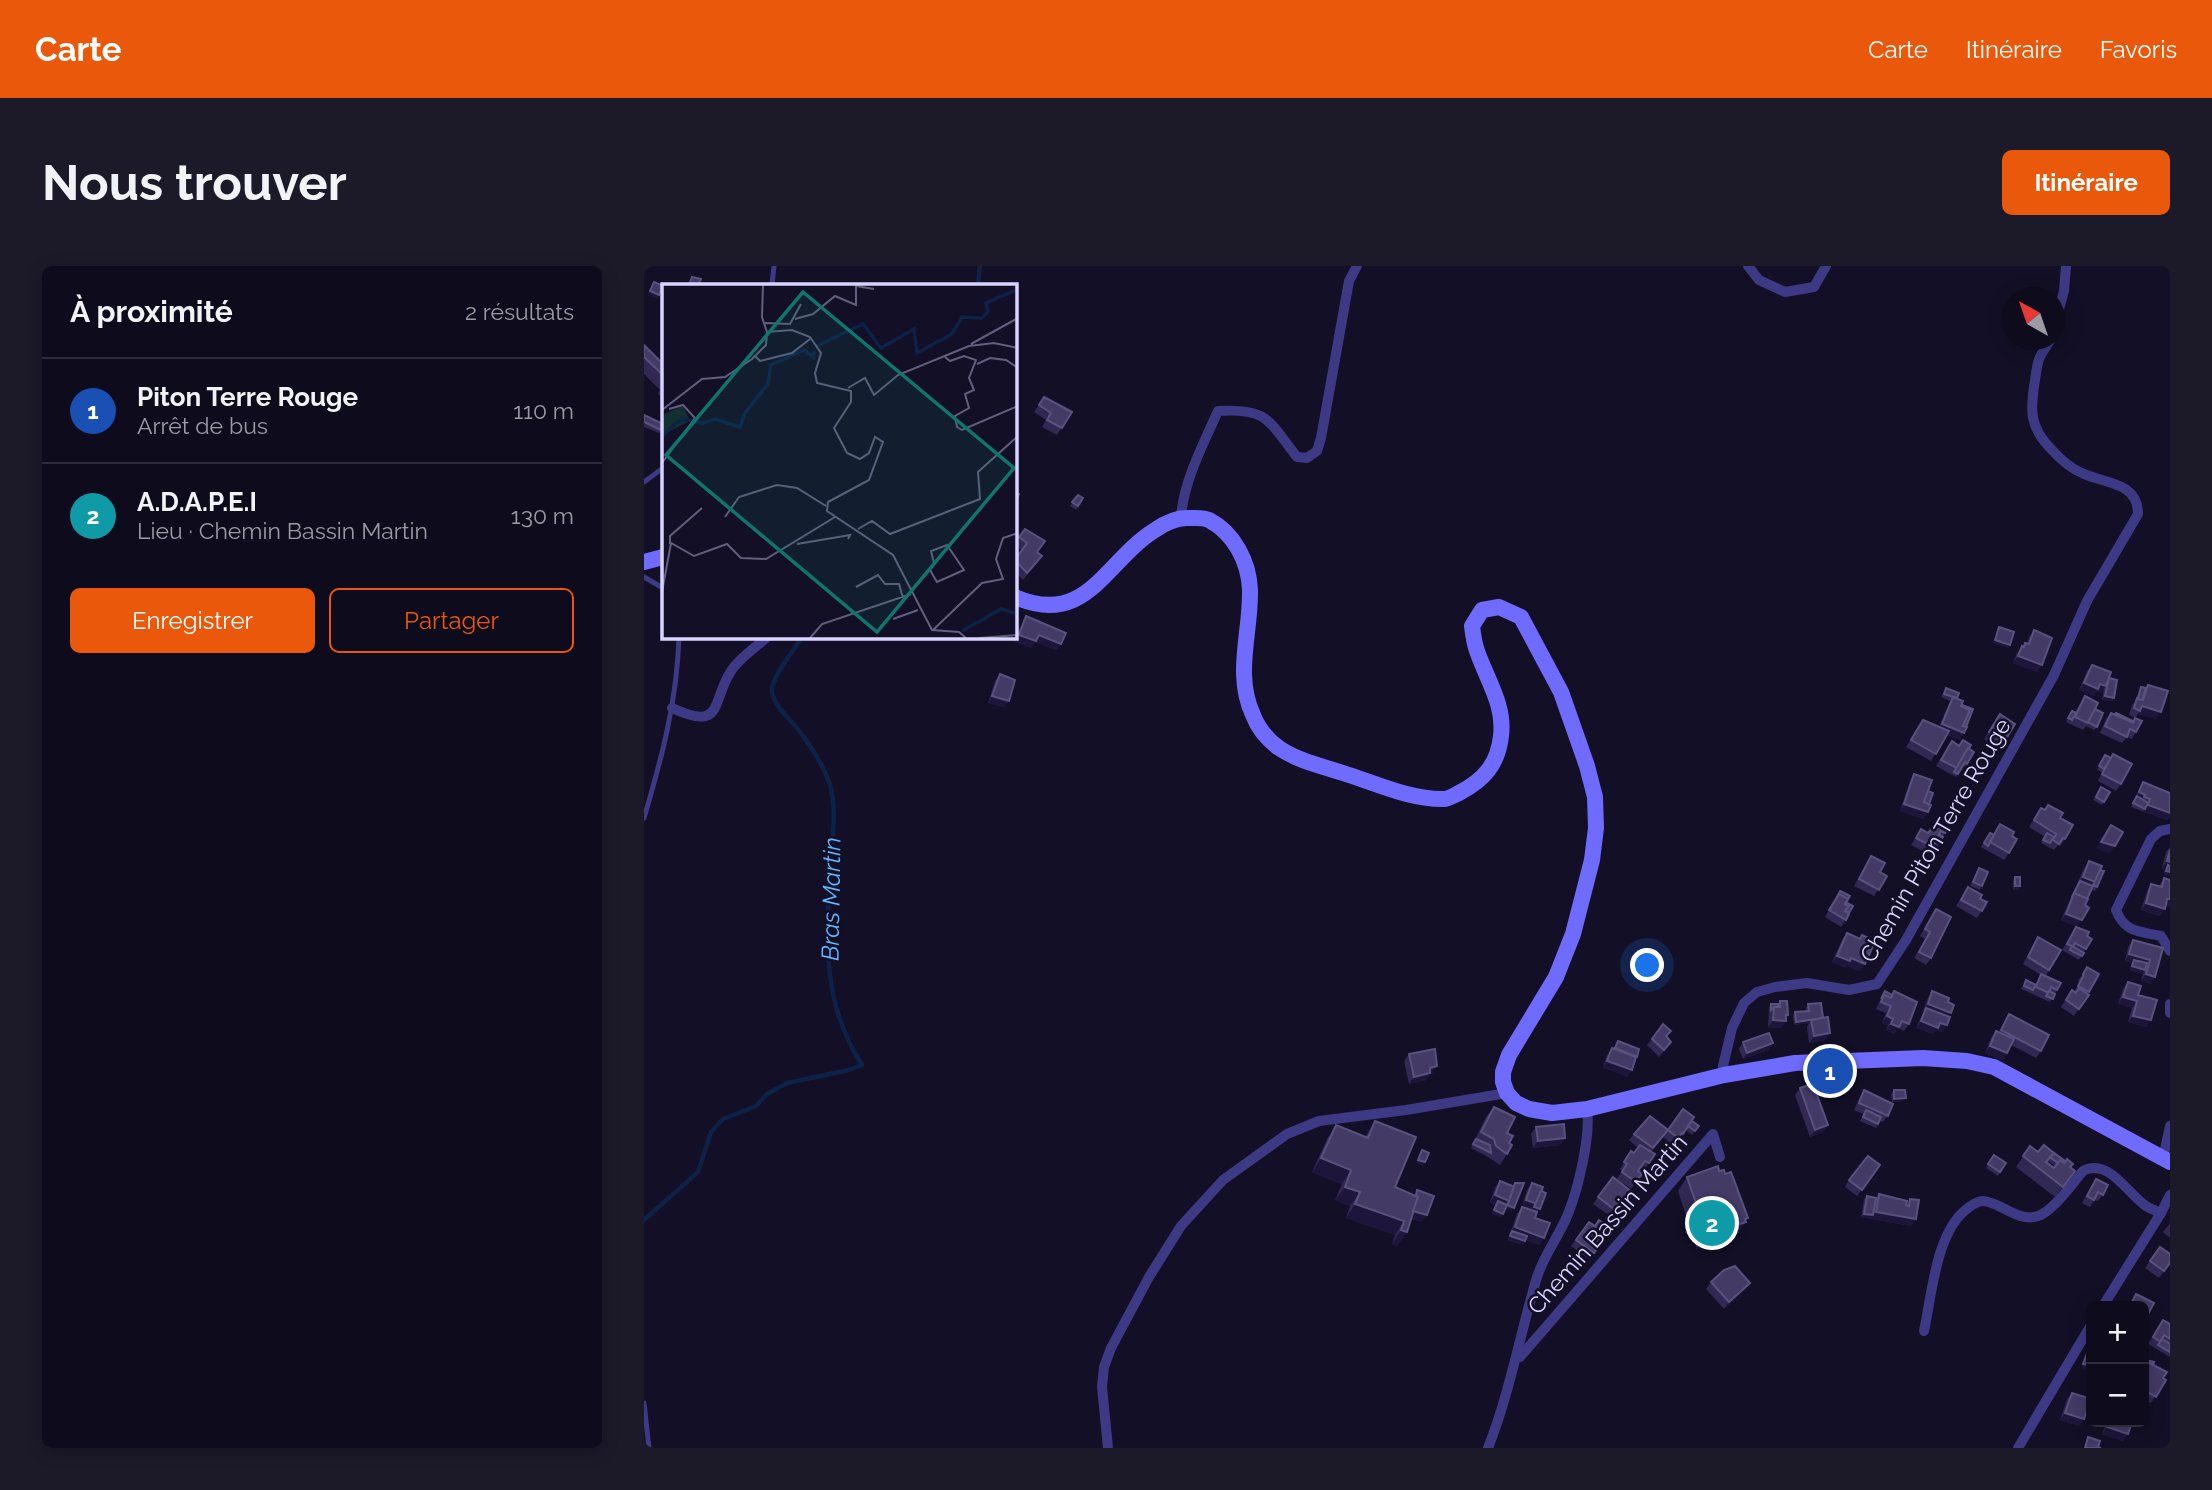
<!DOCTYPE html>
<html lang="fr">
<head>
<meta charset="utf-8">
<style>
  :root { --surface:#0e0b1c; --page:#1c1929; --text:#f1f3f6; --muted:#9b9ba3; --line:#2e2b3b; --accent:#ea580c }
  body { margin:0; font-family:Raleway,sans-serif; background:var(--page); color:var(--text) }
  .controls { position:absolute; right:21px; bottom:21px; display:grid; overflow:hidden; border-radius:10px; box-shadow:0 4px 18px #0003 }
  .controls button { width:63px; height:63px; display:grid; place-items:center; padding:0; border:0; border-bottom:2px solid var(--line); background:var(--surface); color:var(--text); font:35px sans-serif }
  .compass { position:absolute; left:1358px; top:21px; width:63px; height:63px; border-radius:50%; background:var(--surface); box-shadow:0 4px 18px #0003; rotate:320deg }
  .you { position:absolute; left:1004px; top:700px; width:24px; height:24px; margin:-18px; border:5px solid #fff; border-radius:50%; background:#1a73e8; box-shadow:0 0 0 10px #1a73e833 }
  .badge { display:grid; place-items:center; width:46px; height:46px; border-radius:50%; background:var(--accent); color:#fff; font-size:23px; font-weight:700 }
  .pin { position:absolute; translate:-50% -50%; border:4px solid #fff; box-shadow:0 2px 7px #0006 }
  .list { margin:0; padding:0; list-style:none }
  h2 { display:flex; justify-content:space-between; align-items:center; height:91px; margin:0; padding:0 28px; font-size:30px }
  h2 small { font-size:23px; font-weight:400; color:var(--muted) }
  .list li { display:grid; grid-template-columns:46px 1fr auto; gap:21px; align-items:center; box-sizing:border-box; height:105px; padding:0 28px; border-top:2px solid var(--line) }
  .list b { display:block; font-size:26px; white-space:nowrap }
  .list p { margin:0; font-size:23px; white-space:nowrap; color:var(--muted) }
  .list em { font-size:23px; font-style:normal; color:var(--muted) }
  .actions { display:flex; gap:14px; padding:21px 28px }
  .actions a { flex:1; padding:16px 0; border:2px solid var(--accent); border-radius:10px; text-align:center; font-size:24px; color:var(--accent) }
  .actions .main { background:var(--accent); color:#fff }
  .map { position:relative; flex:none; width:1526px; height:1182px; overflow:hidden; border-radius:10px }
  header { display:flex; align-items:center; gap:42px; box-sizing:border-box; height:98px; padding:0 35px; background:var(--accent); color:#fff }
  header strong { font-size:33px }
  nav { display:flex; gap:38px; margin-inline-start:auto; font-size:24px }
  .intro { display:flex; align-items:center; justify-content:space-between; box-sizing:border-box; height:168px; padding:0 42px }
  h1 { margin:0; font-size:49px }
  .button { padding:18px 32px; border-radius:10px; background:var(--accent); color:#fff; font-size:24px; font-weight:700 }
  main { display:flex; gap:42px; padding:0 42px }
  aside { flex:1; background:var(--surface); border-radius:10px; box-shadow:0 4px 18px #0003 }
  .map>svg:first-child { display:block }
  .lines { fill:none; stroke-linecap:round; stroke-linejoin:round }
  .stream { stroke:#0c2248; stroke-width:4.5 }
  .service { stroke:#3d3a85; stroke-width:5 }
  .minor { stroke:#3d3a85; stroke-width:10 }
  .secondary { stroke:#6f6bff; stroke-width:16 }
  .wall { fill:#312854; fill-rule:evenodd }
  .shaded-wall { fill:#1d163a }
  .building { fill:#433a66; stroke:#5a527e; stroke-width:2 }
  .labels { text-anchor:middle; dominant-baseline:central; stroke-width:5; stroke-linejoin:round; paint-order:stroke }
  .street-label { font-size:23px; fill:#d9d4ff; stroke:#130f26 }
  .water-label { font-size:24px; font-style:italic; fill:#62b6ff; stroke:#130f26 }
  .inset-river { fill:none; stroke:#0c2248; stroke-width:3.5 }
  .inset-road { fill:none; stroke:#625e7d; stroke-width:2 }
  .view { fill:#0f766e; fill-opacity:0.15; stroke:#0f766e; stroke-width:3.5 }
  .inset-edge { fill:none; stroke:#d9d4ff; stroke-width:3.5 }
</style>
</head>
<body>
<header>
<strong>Carte</strong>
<nav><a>Carte</a><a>Itinéraire</a><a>Favoris</a></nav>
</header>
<div class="intro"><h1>Nous trouver</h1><a class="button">Itinéraire</a></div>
<main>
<aside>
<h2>À proximité<small>2 résultats</small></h2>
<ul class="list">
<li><span class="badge" style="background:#1a4fb4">1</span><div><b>Piton Terre Rouge</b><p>Arrêt de bus</p></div><em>110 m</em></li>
<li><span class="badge" style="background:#0f9aa8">2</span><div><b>A.D.A.P.E.I</b><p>Lieu · Chemin Bassin Martin</p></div><em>130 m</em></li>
</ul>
<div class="actions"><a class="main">Enregistrer</a><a>Partager</a></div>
</aside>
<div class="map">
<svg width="1526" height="1182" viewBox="0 0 1526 1182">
  <rect width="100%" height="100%" fill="#130f26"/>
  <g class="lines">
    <g class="stream">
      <path d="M334,19L336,0"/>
      <path d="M0,954L54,906L67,866L79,853L112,840L123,828L143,817L205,804L218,799C175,733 183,665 187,591C189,567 193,540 185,516C178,497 165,477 152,461C143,450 131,441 128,426C126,413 150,384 158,371"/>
    </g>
    <g class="service">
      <path d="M128,19L130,0"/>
      <path d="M0,216L19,202"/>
      <path d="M0,311L19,322"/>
      <path d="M0,552C18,491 33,435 35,371"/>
      <path d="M0,1137L5,1182"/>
    </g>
    <g class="minor">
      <path d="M1104,0L1115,14L1141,26L1170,21L1182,0"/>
      <path d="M1410,62L1420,25L1422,0"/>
      <path d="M537,251C540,214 559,179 574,145C624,142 624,154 653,191L663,192L673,185L677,172L705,15L713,0"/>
      <path d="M28,442C80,466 67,436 87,405C95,392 111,382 123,371"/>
      <path d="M1526,563L1516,565L1507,573L1472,644C1481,667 1495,665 1517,670L1526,685"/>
      <path d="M1526,738V747"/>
      <path d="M1080,809L1079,800L1088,762L1100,737L1113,726L1131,721L1163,717L1205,724L1233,718L1262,674L1410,409L1443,335L1494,248C1494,215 1460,218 1438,207C1426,202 1417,194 1408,184C1385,161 1386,144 1391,114C1392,107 1393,99 1395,93C1398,86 1403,80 1406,74"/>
      <path d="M1519,892L1526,860"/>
      <path d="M1459,1040L1517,947L1526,929"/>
      <path d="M1280,1065C1288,1028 1292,965 1324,942C1328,939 1333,935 1339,935C1357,936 1374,957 1394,950C1409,945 1429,917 1439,905C1464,891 1484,928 1502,940C1507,943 1512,945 1517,947"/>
      <path d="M876,1091L1069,868L1076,891"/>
      <path d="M464,1182L458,1121L460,1101L467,1082L505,1011L537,960L579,914L643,868L675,855L762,844L863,827"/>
      <path d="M844,1182C866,1126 876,1068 893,1011C900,989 915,970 924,948C934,923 947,870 943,843"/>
      <path d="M1374,1182L1447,1059"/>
    </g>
    <g class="secondary">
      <path d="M0,296L19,291"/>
      <path d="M371,331C443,362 461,295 511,264C521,257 532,251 545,252C552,252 559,251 565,254C590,267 605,296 606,324C607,367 590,408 609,449C614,462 624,474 635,482C654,495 678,500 699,507C731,517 766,534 801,533C806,532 811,529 815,527C840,514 854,498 857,470C861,439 843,414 833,385C830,377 829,368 828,360L838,344L855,341L877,351L917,426L943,500L951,531L952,562L948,594L929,668L912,711L865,789L859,806V816L863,827L872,837L885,843L908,847L943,843L1080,809L1151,797L1279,792L1323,795L1350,801L1526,896"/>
    </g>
  </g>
  <g class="wall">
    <path d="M0,79L19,98V133L14,128L16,124L0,108Z"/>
    <path d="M400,131L428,146L413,169L398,161L402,154L390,146Z"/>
    <path d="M0,149L17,164L15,167L0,161Z"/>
    <path d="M434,229L439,232L432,244L426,240Z"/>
    <path d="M375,271L393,286V297L379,314L371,306V293L377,284L371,279V276Z"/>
    <path d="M382,350L413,384L391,376L387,382L370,375L378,357Z"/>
    <path d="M1390,364L1398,399L1393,406L1369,397L1373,387L1381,377H1383L1385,371Z"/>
    <path d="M1448,399L1465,412L1470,432L1468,435L1458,434L1460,422L1457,427L1453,425L1449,430L1435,424L1443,405Z"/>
    <path d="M356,408L365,435L360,441L344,437L351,415Z"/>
    <path d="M1504,419L1512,453L1494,448L1491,452L1492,466L1488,473L1483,471L1478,477L1456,467L1462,453L1467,447L1489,455L1491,452L1485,449L1488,439L1492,434L1495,424L1497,421L1502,422Z"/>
    <path d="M1302,422L1318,439L1316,474L1303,469L1287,495L1262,481L1279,454L1295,461L1306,435L1297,431Z"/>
    <path d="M1441,430L1451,443L1453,461L1450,464L1442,460L1439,464L1422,456L1428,445L1431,446Z"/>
    <path d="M1356,448L1371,458L1355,483L1340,473Z"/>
    <path d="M1308,475L1330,486L1321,501L1319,500L1312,511L1292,500Z"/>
    <path d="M1467,492L1477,518L1472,525L1454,515L1458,506L1453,504L1459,493Z"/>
    <path d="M1270,508L1284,525V546L1279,553L1256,545L1266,515Z"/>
    <path d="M1499,516L1526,527V550L1523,554L1487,541L1495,523Z"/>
    <path d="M1457,521L1466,526L1458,539L1449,534Z"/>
    <path d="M1404,539L1416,552L1421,573L1416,580L1414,579L1410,584L1397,577L1401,571L1385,561L1397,542L1401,544Z"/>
    <path d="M1356,558L1368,570L1365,587L1360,594L1337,581L1346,567L1349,569Z"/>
    <path d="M1304,562L1293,581L1290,579L1284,588L1267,579L1277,563L1284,567Z"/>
    <path d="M1526,581V610L1520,608L1521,603L1518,602L1522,586Z"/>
    <path d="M1227,590L1236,606L1243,610L1230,630L1210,620Z"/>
    <path d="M1445,595L1456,604L1453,621L1451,625L1447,623L1433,661L1417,654L1440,602Z"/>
    <path d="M1335,602L1338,620L1336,624L1326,620Z"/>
    <path d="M1371,611L1374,624H1369V614Z"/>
    <path d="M1520,612L1526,614V639L1525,641L1521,640L1516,650L1497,644L1503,625L1507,618L1515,620Z"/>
    <path d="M1324,621L1336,633L1338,645L1333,652L1312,640Z"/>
    <path d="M1196,625L1202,636V654L1197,661L1181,651Z"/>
    <path d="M1292,643L1287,692L1282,699L1270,692L1281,673L1276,670Z"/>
    <path d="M1432,661L1443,670L1442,683L1435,694L1418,684Z"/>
    <path d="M1203,667L1215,673L1218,669L1224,675L1221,698L1216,705L1203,700L1201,702L1188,696L1198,674Z"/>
    <path d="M1394,671L1405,704L1402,710L1413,724L1406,736L1377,723L1382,714L1391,718L1397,709L1379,698Z"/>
    <path d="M1489,674L1519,682L1506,718L1497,715L1499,708L1486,704L1488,697L1481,695L1484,681Z"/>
    <path d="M1443,701L1455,708L1443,728L1445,729L1430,750L1417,741L1428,724L1431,725L1435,716L1434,715Z"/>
    <path d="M1484,716L1494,729L1507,754L1502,761L1484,756L1488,742L1474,738L1479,723Z"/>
    <path d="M1241,725L1248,729L1250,725L1265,758L1260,765L1254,762L1250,768L1242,764L1244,759L1238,757L1242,747L1232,743Z"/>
    <path d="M1288,725L1304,736L1305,751L1303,759L1298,766L1292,764L1289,768L1272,762L1280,745H1279L1284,732Z"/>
    <path d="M1136,735L1144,749L1142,751V755L1137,762L1124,761L1125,741L1127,738H1134Z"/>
    <path d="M1164,738L1181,774L1165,777L1163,761L1165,757L1150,759L1149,749L1151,746L1162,745V742Z"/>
    <path d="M1365,748L1397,785L1392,792L1367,779L1359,794L1341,787L1347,772L1352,765L1355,767Z"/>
    <path d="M1022,771V783L1015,791L1003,779L1008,773Z"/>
    <path d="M974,775L991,795L983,811L959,801L963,789L968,782L970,783Z"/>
    <path d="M1099,776L1129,777L1124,784L1099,793L1095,783Z"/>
    <path d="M765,788L789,807L786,808L782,814L765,818L760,795Z"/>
    <path d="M1156,822L1184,859L1179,866L1166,871L1151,829Z"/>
    <path d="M1220,824L1244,850L1239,856L1236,855L1232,862L1216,855L1219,848L1210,844L1216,831Z"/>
    <path d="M1250,824L1259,835L1248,836L1247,828Z"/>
    <path d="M850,841L863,867L865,877L863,888L856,899L844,891L827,882L842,851Z"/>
    <path d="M731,855L751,921L770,929L773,924L778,956L767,953L763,966L753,980L748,978L751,969L702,952L706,940L691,934L698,918L668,906L683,873L692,859L721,871Z"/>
    <path d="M1048,855L1055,860L1048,869L1042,864L1034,875L1033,873L1029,879L1019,871L1007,886L1011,888L1000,904L996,901L994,905L998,908L987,923L973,913L978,905L976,903L983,892L990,887L994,882L985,874L990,868L1024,864Z"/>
    <path d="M892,861L921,872L916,879L889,882L887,868Z"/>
    <path d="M1400,879L1431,905L1411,931L1372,901L1386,880L1394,886ZM1404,895L1411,900L1410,902L1403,897Z"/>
    <path d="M1350,889L1362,897L1354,910L1342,902Z"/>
    <path d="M1236,899L1213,930L1201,921L1205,914Z"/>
    <path d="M1075,905L1081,908L1102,955L1093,969L1089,971L1080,981L1066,986L1063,979L1053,983L1034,925L1043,911Z"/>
    <path d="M969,911L989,927L970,953L949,938Z"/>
    <path d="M1452,913L1459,929L1454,935L1450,934L1446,941L1438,937L1447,920Z"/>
    <path d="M856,915L869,920L871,917L868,945L861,942L857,951L848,948L851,939L846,936L851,922Z"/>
    <path d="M888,917L894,947H893L891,952L896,979L882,974L879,979L864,974L873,948L878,941L883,924Z"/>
    <path d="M1235,928L1262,939L1266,933L1272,953L1267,960L1217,951L1220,933L1223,930L1232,932Z"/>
    <path d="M945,956L951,960L967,963L945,993L927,980Z"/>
    <path d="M1526,957V972L1519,966Z"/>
    <path d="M1516,981L1526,997L1515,1012L1501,1002Z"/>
    <path d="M1067,1016L1106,1017L1101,1024L1080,1043L1062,1023Z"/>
    <path d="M1519,1054L1526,1058V1091L1504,1078Z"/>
    <path d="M1500,1094L1509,1099L1519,1112L1522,1114L1507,1137L1500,1134Z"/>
    <path d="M1428,1127L1440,1153L1435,1160L1416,1154L1423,1133Z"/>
    <path d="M1463,1156H1488L1479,1175L1458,1168Z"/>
  </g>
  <g class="shaded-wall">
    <path d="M6,25L15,29L13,33L3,29Z"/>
    <path d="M375,369H395L417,378L413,384L391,376L387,382L370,375Z"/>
    <path d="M1351,374L1366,379L1364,382L1348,377Z"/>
    <path d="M1374,390L1398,399L1393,406L1369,397Z"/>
    <path d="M1440,417L1456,418L1462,420L1457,427L1453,425L1449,430L1435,424Z"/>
    <path d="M348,430L365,435L360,441L344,437Z"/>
    <path d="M1461,430L1470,432L1468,435L1458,434Z"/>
    <path d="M1498,440L1517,446L1512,453L1494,448Z"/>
    <path d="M1298,458L1320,467L1316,474L1293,465Z"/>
    <path d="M1495,526L1501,529L1496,536L1493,530Z"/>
    <path d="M1260,538L1284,546L1279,553L1256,545Z"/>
    <path d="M1504,539L1526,547V550L1523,554L1499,546Z"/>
    <path d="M1457,576L1471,580L1466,587L1452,583Z"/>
    <path d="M1523,595L1526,596V604L1524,599L1521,603L1518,602Z"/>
    <path d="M1522,605L1526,606V610L1520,608Z"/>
    <path d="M1439,611L1451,616L1446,623L1434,618Z"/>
    <path d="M1371,620H1376L1374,624H1369Z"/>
    <path d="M1523,633H1526V639L1525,641L1519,640Z"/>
    <path d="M1502,637L1521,643L1516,650L1497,644Z"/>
    <path d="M1422,648L1438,654L1433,661L1417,654Z"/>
    <path d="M1485,688L1506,694L1501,701L1490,694L1488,697L1481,695Z"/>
    <path d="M1193,690L1207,692L1221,698L1216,705L1203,700L1201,702L1188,696Z"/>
    <path d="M1488,700L1501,704L1499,708L1486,704Z"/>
    <path d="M1502,708L1511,711L1506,718L1497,715Z"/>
    <path d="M1479,731L1493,735L1488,742L1474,738Z"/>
    <path d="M1284,738L1307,747L1303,754L1282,742L1280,745H1279Z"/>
    <path d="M1142,749H1144L1140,755H1142L1137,762L1124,761L1129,754Z"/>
    <path d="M1243,750L1249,753L1244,759L1238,757Z"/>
    <path d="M1489,750L1507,754L1502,761L1484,756Z"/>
    <path d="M1179,753L1167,754L1165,757L1150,759L1152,756Z"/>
    <path d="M1277,755L1296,757L1303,759L1298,766L1292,764L1289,768L1272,762Z"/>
    <path d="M1247,758L1255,761L1250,768L1242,764Z"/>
    <path d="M1186,767L1181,774L1165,777L1170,770Z"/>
    <path d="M1129,777L1124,784L1099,793L1103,787Z"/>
    <path d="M1346,780L1363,787L1359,794L1341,787Z"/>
    <path d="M963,795L988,804L983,811L959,801Z"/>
    <path d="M793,800L782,814L765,818L770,811L786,802Z"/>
    <path d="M1262,832L1259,835L1248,836L1250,833Z"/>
    <path d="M1184,859L1179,866L1166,871L1171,864Z"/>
    <path d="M921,872L916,879L889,882L894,875Z"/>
    <path d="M677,892L707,904L698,918L668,906Z"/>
    <path d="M774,894L781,896L779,900L772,897Z"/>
    <path d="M701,921L716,926L706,940L691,934Z"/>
    <path d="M851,929L865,935L860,942L854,935L851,939L846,936Z"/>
    <path d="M882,934L893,938L888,945L877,941Z"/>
    <path d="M711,938L760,955L751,969L702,952Z"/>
    <path d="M863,939L870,942L868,945L861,942Z"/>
    <path d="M890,941L896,943L894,947L888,945Z"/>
    <path d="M767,944L783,949L778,956L762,951Z"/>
    <path d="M850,944L859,948L857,951L848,948Z"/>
    <path d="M1232,946L1272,953L1267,960L1217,951L1220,948L1229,949Z"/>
    <path d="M1104,952L1093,969L1089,971L1080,981L1066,986L1075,973L1101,953Z"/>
    <path d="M871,961L900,972L896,979L867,968L868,965L866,968Z"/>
    <path d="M757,964L763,966L753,980L748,978Z"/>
    <path d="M1073,966L1063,979L1053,983L1063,969Z"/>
    <path d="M866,970L881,975L879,979L864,974Z"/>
    <path d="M1106,1017L1101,1024L1080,1043L1085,1036Z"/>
    <path d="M1446,1096H1447V1105L1442,1103Z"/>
    <path d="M1439,1098L1444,1099L1442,1103L1437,1102Z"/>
    <path d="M1421,1147L1440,1153L1435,1160L1416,1154Z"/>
    <path d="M1463,1161L1484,1168L1479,1175L1458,1168Z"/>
  </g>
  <g class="building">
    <path d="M48,11L57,13L54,19H45Z"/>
    <path d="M10,16L19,20L15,29L6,25Z"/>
    <path d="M0,79L19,98V109L0,91Z"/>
    <path d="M400,131L428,146L418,162L403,154L407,147L395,139Z"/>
    <path d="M0,149L19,158L17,164L0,156Z"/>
    <path d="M371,226L375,228L371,237Z"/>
    <path d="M434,229L439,232L434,240L428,236Z"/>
    <path d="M381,263L401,275L393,286L398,290L383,307L371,294L383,277L375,271Z"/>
    <path d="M382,350L422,367L417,378L395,369L392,375L375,369Z"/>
    <path d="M1355,361L1370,366L1366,379L1351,374Z"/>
    <path d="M1390,364L1408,372L1398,399L1374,390L1378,380L1380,381L1381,377L1385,378Z"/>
    <path d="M1448,399L1467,406L1462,420L1456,418L1454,423L1440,417Z"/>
    <path d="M356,408L371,414L365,435L348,430Z"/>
    <path d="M1465,412L1473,414L1470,432L1461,430Z"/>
    <path d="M1504,419L1524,425L1517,446L1498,440L1496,445L1490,442L1493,432L1499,434Z"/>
    <path d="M1497,421L1502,422L1498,434L1494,433Z"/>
    <path d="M1302,422L1315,427L1313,432L1300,428Z"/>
    <path d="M1441,430L1454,437L1444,457L1431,451Z"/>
    <path d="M1309,431L1319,435L1317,440L1326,444L1319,460L1323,461L1320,467L1298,458Z"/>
    <path d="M1318,439L1329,443L1322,461L1319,460L1326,444L1317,440Z"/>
    <path d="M1451,443L1459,447L1453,461L1444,456Z"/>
    <path d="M1428,445L1432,447L1428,454L1424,452Z"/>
    <path d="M1467,447L1489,457L1491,452L1498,455L1492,466L1486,463L1483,471L1461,460Z"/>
    <path d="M1472,447L1489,455L1488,456L1471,448Z"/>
    <path d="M1356,448L1371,458L1360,476L1345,466Z"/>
    <path d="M1279,454L1305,465L1292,488L1267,474Z"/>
    <path d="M1319,474L1327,479L1313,502L1297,494L1308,475L1315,480Z"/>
    <path d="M1324,482L1330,486L1323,498L1321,496L1314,508L1310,506Z"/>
    <path d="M1469,488L1488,498L1477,518L1458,508Z"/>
    <path d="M1461,489L1467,492L1460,503L1455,500Z"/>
    <path d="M1270,508L1288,514L1280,536L1287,539L1284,546L1260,538Z"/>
    <path d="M1499,516L1526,527V547L1504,539L1506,533L1500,531L1501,529L1495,526Z"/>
    <path d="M1457,521L1466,526L1460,536L1452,531Z"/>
    <path d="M1284,525L1289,527L1285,538L1280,536Z"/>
    <path d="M1493,530L1504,537L1501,543L1489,537Z"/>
    <path d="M1404,539L1419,547L1416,552L1429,559L1421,573L1419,572L1415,578L1409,574L1412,568L1390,554L1397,542L1401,544Z"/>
    <path d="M1293,556L1304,562L1301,567L1297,565L1289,581L1272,572L1277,563L1284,567Z"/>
    <path d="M1356,558L1370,566L1368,570L1373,573L1365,587L1346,576Z"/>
    <path d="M1467,559L1479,566L1471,580L1457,576Z"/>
    <path d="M1346,567L1350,569L1344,580L1340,577Z"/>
    <path d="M1403,567L1410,571L1406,577L1399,574Z"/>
    <path d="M1295,569L1299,571L1295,577L1292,575Z"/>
    <path d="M1526,584V596L1523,595Z"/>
    <path d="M1227,590L1241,597L1236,606L1243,610L1235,624L1215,613Z"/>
    <path d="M1445,595L1458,600L1451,616L1439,611Z"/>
    <path d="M1524,599L1526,600V606L1522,605Z"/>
    <path d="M1335,602L1344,606L1338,620L1329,616Z"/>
    <path d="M1456,604L1460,605L1453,621L1449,619Z"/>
    <rect x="1371" y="611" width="5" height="9"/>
    <path d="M1520,612L1526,614V633H1523L1521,643L1502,637L1507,618L1518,621Z"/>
    <path d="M1436,615L1449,620L1443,633L1430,627L1428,631Z"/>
    <path d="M1324,621L1338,629L1336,633L1343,636L1338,645L1317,634Z"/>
    <path d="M1196,625L1206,630L1204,633L1195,628L1193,631Z"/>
    <path d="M1430,627L1444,633L1441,639L1445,642L1438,654L1422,648Z"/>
    <path d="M1195,628L1204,633L1201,638L1205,640L1201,645L1205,648L1202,654L1185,644Z"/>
    <path d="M1202,636L1209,640L1205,647L1201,645L1205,640L1201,638Z"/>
    <path d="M1292,643L1307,651L1287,692L1275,686L1286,666L1281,663Z"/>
    <path d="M1432,661L1445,666L1443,670L1448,673L1442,683L1431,677L1429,681L1423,678Z"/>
    <path d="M1203,667L1216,673L1218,669L1225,672L1224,675L1230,678L1221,698L1207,692L1206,695L1193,690Z"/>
    <path d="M1394,671L1417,684L1405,704L1384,691Z"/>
    <path d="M1489,674L1519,682L1511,711L1502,708L1506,694L1485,688Z"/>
    <path d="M1428,680L1440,687L1438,690L1426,684Z"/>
    <path d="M1490,694L1503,697L1501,704L1488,700Z"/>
    <path d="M1443,701L1455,708L1445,726L1434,720L1440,709L1439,708Z"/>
    <path d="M1397,708L1417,717L1413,724L1407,721L1405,727L1392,721Z"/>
    <path d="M1382,714L1392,719L1389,724L1380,720Z"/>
    <path d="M1484,716L1497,720L1494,729L1513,734L1507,754L1489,750L1493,735L1479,731Z"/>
    <path d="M1435,722L1445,729L1435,743L1422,734L1428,724L1432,727Z"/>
    <path d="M1241,725L1248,729L1246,732L1240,729L1237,733Z"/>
    <path d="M1250,725L1273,736L1265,758L1258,755L1255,761L1247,758L1249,753L1243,750L1247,740L1237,736L1240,729L1247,732Z"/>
    <path d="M1288,725L1305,732L1304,736L1310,739L1307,747L1284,738Z"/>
    <path d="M1405,725L1411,728L1409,733L1402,730Z"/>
    <path d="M1136,735H1143L1144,749H1142V755L1129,754L1130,741H1136Z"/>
    <path d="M1177,737L1179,752L1152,756L1151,746L1165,745L1164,738Z"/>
    <path d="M1127,738H1134V741H1130L1127,744Z"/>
    <path d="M1282,742L1306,751L1303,759L1296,757L1294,762L1277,755Z"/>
    <path d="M1365,748L1405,769L1397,785L1357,764Z"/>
    <path d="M1184,751L1186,767L1170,770L1167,754Z"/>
    <path d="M1019,758L1027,765L1022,770L1027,776L1020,784L1008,773Z"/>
    <path d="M1352,765L1370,773L1363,787L1346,780Z"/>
    <path d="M1125,767L1129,777L1103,787L1099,776Z"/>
    <path d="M974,775L995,783L993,791L971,782Z"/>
    <path d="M968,782L992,791L988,804L963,795Z"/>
    <path d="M791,783L793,800L786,802V807L770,811L765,788Z"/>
    <path d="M1169,818L1184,859L1171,864L1156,822Z"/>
    <path d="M1220,824L1249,838L1244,850L1215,837Z"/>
    <path d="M1250,824H1261L1262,832L1250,833Z"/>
    <path d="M850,841L871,851L863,867L869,870L865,877L868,879L863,888L852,880L850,873L837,866Z"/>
    <path d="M1039,843L1050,851L1039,868L1038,867L1034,872L1024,864Z"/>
    <path d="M1222,844L1237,851L1234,858L1219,851Z"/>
    <path d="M1006,850L1024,864L1009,882L990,868Z"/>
    <path d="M731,855L772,871L751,921L774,931L763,966L757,964L760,955L711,938L716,926L701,921L707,904L677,892L692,859L724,872Z"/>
    <path d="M1048,855L1055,860L1051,865L1044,860Z"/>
    <path d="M920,858L921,872L894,875L892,861Z"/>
    <path d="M832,873L846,879L847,887L829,878Z"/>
    <path d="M996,879L1011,888L1005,897L1001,895L994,905L998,908L992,916L978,906L983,898L980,896L987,885L990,887Z"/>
    <path d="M1400,879L1410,887L1402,896L1410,902L1416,894L1420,897L1423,893L1429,898L1426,901L1431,905L1419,921L1379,890L1386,880L1394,886Z"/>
    <path d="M778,884L785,887L781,896L774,894Z"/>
    <path d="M1409,886L1421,895L1420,897L1416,894L1414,897L1406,891L1410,887Z"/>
    <path d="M1350,889L1362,897L1356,906L1344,898Z"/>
    <path d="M1224,890L1236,899L1218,924L1205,914Z"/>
    <path d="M1074,900L1075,905L1080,904L1081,908L1087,906L1104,952L1101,953L1102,956L1093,959L1094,963L1089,965L1090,968L1075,973L1073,966L1063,969L1043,911Z"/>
    <path d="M969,911L989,927L975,947L954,931Z"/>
    <path d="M1452,913L1464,919L1459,929L1454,926L1450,934L1443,930Z"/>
    <path d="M856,915L871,921L865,935L851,929Z"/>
    <path d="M871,917H880L870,942L863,939L865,935Z"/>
    <path d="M888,917L899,921L893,938L882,934Z"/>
    <path d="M773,924L790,930L783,949L769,945L774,931L772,930Z"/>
    <path d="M897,925L902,927L896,943L890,941Z"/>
    <path d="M1235,928L1263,935L1262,939L1265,940L1266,933L1275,934L1272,953L1232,946Z"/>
    <path d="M1223,930L1232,932L1229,949L1220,948Z"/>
    <path d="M854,935L863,939L859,948L850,944Z"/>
    <path d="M878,941L893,946L891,952L906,957L900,972L871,961Z"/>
    <path d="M955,954L967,963L950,987L932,974L945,956L951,960Z"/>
    <path d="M868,965L883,970L881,975L866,970Z"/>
    <path d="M1516,981L1526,988V997L1520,1005L1506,995Z"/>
    <path d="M1091,1000L1106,1017L1085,1036L1067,1016L1080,1004Z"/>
    <path d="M1492,1028L1510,1037L1502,1052L1500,1051V1040H1486Z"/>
    <path d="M1519,1054L1526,1058V1073L1520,1069L1517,1076L1509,1071Z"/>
    <path d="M1518,1073L1526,1078V1086L1514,1079Z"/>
    <path d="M1445,1082L1447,1083V1090L1444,1099L1439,1098Z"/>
    <path d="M1500,1094L1523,1106L1519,1112L1522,1114L1512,1131L1500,1124Z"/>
    <path d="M1502,1094L1510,1096L1509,1099L1501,1095Z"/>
    <path d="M1428,1127L1447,1133L1440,1153L1421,1147Z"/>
    <path d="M1465,1156H1488L1484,1168L1463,1161Z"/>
    <path d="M1444,1171L1456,1175L1454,1181L1457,1182H1441Z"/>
  </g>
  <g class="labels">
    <g class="street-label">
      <text transform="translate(1291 574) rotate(-60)">Chemin Piton Terre Rouge</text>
      <text transform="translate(963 958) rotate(-49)">Chemin Bassin Martin</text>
    </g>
    <g class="water-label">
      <text transform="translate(187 633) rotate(-89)">Bras Martin</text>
    </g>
  </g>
  <g transform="translate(18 18)">
    <rect width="355" height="355" fill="#130f26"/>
    <path d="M21,122L28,137L0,151V131Z" fill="#12302f"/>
    <path class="inset-river" d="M155,62L201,40L219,64L252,45L255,69L290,50L300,33L320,34L326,28L324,19L356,5M0,152L19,135L41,139L53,135L78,143L83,129L106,100L109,81L142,66L151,73L153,67M300,347L339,325L356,330"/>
    <path class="inset-road" d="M101,1L100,33L105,48L130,46L148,53L159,69L153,89L155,99L189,107V118L172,144L185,169L198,175L207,169L213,153L221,158L207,196L166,218L165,227L231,271L270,346L297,348L304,354M133,35L151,30L173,12L194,21V2L212,5M103,39L128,40L139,20M309,60L356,34M93,72L98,77L130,69L148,55M283,73L288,77L302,72L314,76L307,94L312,106L303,110L307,124L293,132L295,143L300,146L356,122M315,80L328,74L344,76L356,84M186,104L203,94L212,111L236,91L307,62L332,59L356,64M0,126L40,95L63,93L90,75L104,61L105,48M0,179L33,134L21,121L7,125M63,233L77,213L115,201L135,204L164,222M196,245L210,237L228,250L318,215L316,188L356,152M8,260V252L40,224M135,260L188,251L186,255M194,303L216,291L223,300H237L241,314M249,306L268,286L275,298L302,286L285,261L269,267L272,279L268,286M0,308L9,259L32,272L65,260L79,274L104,275L173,233M231,335L256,326M271,346L320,299L341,295L334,275L341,254L356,249M148,354L160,340L249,310M317,354L356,351"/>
    <path class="view" d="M141,8L352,184L215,348L4,171Z"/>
    <rect width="355" height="355" class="inset-edge"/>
  </g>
</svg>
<div class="controls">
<button>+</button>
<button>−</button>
</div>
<svg class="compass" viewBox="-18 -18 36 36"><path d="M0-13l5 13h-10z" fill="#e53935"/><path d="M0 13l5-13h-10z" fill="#9b9ba3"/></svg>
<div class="you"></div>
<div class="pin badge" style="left:1186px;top:805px;background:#1a4fb4">1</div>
<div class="pin badge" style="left:1068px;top:957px;background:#0f9aa8">2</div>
</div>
</main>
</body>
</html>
